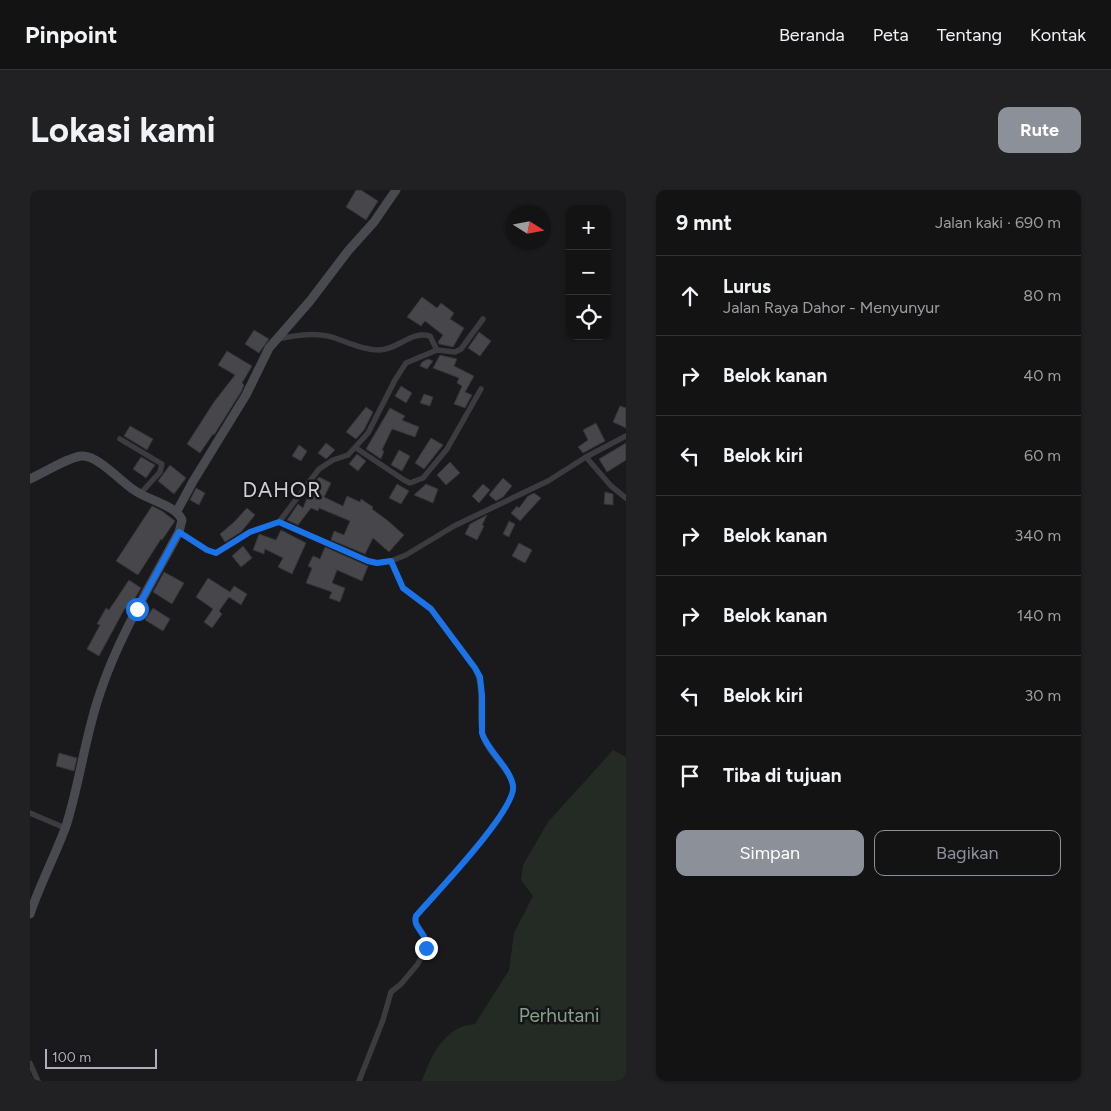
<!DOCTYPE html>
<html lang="id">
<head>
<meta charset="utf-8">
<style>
  :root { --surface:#141314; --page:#212022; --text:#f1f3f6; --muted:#9d9ea0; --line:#333234; --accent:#8c9099 }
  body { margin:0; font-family:Figtree,sans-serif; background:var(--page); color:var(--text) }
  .controls { position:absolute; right:15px; top:15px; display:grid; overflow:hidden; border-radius:10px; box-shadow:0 1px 4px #0004 }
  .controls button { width:45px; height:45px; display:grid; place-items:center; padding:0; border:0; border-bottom:1px solid var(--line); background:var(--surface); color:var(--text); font:25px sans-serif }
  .compass { position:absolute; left:476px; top:15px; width:45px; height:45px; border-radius:50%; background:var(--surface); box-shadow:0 1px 4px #0004; rotate:101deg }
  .scale { position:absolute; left:15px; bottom:12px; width:112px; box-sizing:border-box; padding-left:5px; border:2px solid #adb0ba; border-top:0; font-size:14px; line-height:18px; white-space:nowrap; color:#adb0ba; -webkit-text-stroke:4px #151416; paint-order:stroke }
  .stop { position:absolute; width:15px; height:15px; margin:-11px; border:4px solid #1a73e8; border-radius:50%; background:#fff }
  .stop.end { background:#1a73e8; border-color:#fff; box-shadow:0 1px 5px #0008 }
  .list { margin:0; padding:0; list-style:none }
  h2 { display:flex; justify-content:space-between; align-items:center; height:65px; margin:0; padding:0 20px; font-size:21px }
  h2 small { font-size:16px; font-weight:400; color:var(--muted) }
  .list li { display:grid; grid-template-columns:32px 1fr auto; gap:15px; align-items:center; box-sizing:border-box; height:80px; padding:0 20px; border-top:1px solid var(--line) }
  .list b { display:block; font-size:19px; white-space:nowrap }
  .list p { margin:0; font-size:16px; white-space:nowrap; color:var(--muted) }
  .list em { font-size:16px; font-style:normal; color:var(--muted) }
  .actions { display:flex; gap:10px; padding:15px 20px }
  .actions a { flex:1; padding:11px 0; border:1px solid var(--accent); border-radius:10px; text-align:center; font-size:18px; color:var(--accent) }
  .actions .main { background:var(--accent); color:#fff }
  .icon { flex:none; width:28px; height:28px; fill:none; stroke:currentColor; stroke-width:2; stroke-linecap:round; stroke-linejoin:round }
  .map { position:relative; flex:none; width:596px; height:891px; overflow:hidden; border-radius:10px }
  header { display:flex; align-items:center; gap:30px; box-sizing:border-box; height:70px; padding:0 25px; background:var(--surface); border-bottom:1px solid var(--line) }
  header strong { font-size:24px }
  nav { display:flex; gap:28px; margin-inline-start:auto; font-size:18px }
  .intro { display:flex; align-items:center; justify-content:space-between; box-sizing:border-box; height:120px; padding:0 30px }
  h1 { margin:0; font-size:35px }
  .button { padding:12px 22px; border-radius:10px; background:var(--accent); color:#fff; font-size:18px; font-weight:700 }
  main { display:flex; gap:30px; padding:0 30px }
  aside { flex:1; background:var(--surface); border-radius:10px; box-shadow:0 1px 4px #0004 }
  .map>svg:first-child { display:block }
  .green { fill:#242b25 }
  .building { fill:#47474b; stroke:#343437 }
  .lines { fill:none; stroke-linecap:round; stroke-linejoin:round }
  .street { stroke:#3b3b40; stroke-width:5.5 }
  .secondary { stroke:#494a50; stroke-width:9 }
  .route { stroke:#1a73e8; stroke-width:6 }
  .labels { text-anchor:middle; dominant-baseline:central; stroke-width:5; stroke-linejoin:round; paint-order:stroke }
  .park-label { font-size:19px; fill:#86a38a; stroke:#151416 }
  .quarter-label { font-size:21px; letter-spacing:1px; fill:#cecfd6; stroke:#151416 }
</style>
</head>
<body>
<header>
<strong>Pinpoint</strong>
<nav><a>Beranda</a><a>Peta</a><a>Tentang</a><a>Kontak</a></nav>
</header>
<div class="intro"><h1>Lokasi kami</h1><a class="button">Rute</a></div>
<main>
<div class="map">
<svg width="596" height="891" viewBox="0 0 596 891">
  <rect width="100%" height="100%" fill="#1a191b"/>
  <path class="green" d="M583,560L596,567V891H392C399,871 409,848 429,838C434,835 440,835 445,834L479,780L484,743L503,706L491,690L493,675L518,632Z"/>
  <g class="building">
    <path d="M326,0H331L348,11L336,30L316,17Z"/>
    <path d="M392,107L407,118L411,113L424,123L420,129L434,138L423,157L409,154L408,152L413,145L395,131L391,136L377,127Z"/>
    <path d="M224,140L239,149L229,163L215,154Z"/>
    <path d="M449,142L461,151L450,166L438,158Z"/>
    <path d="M197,161L222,176L212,193L214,195L211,202L184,245L183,244L170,263L157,254L184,212L205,185L188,175Z"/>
    <path d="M410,165L427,169L424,176L444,186L435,202L442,205L435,218L424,214L432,196L427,193L429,188L403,178Z"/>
    <path d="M398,169L403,171L397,179L390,176L392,172Z"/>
    <path d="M371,196L382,203L376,213L365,206Z"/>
    <path d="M394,204L403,207L400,216L390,213Z"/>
    <path d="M590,216L596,218V238L583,232Z"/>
    <path d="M336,217L343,222L334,240L326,249L316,242Z"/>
    <path d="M360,218L375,226L372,230L389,237L385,247L362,239L352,260L354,261L351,269L336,259Z"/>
    <path d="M566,233L575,251L553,263L548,257L558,250L553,240Z"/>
    <path d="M100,236L123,249L117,260L94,246Z"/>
    <path d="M401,248L413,255L394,279L385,273Z"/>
    <path d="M296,253L305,260L296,269L288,263Z"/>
    <path d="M596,253V270L577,282L569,269Z"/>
    <path d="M269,255L277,261L271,271L262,266Z"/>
    <path d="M369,260L380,266L372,281L361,275Z"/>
    <path d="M327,264L336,271L328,281L319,274Z"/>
    <path d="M111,267L125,275L116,288L103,279Z"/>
    <path d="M420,272L430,283L416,295L407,285Z"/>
    <path d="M140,275L156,288L144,304L128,291Z"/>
    <path d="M289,287L301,293L294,307L313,316L317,306L330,312L331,309L343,317L342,319L357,330L374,345L359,362L343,348L335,364L301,350L304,341L314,345L320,331L289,318L288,321L281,318L268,335L257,330L268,314L273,318L282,296Z"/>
    <path d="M473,288L482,296L473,307L466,311L459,305Z"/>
    <path d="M367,294L379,301L371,314L359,308Z"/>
    <path d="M396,294L408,299L403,313L384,305Z"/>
    <path d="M453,294L460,300L449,313L442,306Z"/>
    <path d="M166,298L175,303L169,315L160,310Z"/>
    <path d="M575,302L583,304V315L574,314Z"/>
    <path d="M504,303L511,308L490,331L481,323L487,316L489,318L498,306Z"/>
    <path d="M122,316L132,321L145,331L132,350L131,349L108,385L86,371Z"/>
    <path d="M217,318L225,325L211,342L195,352L190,344L204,332Z"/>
    <path d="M457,325L452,335L454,336L447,350L435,344L440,334Z"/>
    <path d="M479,331L485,334L479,347L473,344Z"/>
    <path d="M251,340L276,353L262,384L248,377L253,368L235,359L234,364L223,360L229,344L246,350Z"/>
    <path d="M489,353L502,360L495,373L482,366Z"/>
    <path d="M213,356L222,368L211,377L202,366Z"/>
    <path d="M295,357L338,376L332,391L307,380L302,393L315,398L310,412L299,408L302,402L276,393L282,378L278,376L283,366L290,369Z"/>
    <path d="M134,382L154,393L142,414L123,402Z"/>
    <path d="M178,388L200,402L204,396L217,404L211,415L199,407L189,421L192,424L182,438L174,432L183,419L166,407Z"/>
    <path d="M99,390L111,398L98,420L95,418L69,466L57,459L70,435L67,434L76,418L79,420Z"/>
    <path d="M123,418L140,429L133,441L115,430Z"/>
    <path d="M29,563L47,568L44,581L26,576Z"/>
  </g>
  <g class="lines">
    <g class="street">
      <path d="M248,149C267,145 286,142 305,148C319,153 334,160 349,160C368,160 381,140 400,146L407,160"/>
      <path d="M90,249L132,274L130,282L110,304"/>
      <path d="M326,258L374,290L380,293L393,288L417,259L451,199"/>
      <path d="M556,267L581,296L596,308"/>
      <path d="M249,332L289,279L303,270L318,265L338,243L365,190L376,173L407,160L425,162L431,159L453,129"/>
      <path d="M149,342L177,360L186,363L220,342L249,332L338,371L347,373L361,371L376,365L424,336L518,291L556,267L596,246"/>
      <path d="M0,623L35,638"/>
      <path d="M0,873L8,891"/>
      <path d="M329,891L353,830L361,802L371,794L387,775L395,761L397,751L386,733V726C404,705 488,618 483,595C478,576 458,564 453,546C447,523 456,500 445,478L401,419L373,398L361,371"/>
    </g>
    <g class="secondary">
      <path d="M0,289C12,284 42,265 53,266C70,267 90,291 104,300C117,310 146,315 152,330L149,342C121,394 89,446 70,503C55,546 50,592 36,636C25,666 10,694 0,724"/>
      <path d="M147,321L162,293L216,205L239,158L280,111L318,61L344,32L366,0"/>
    </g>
  </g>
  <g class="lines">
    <path class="route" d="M107,419L149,342L177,360L186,363L220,342L249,332L338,371L347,373L361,371L373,398L401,419L445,478L450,487L452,505V543C458,562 480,577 483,596C487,619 404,705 386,726C382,738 398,743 396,758"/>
  </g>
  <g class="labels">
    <g class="park-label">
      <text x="529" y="825">Perhutani</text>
    </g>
    <g class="quarter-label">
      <text x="252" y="299">DAHOR</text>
    </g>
  </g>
</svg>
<div class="controls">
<button>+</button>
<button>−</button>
<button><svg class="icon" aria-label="locate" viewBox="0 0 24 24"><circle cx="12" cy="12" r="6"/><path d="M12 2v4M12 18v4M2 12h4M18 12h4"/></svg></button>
</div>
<svg class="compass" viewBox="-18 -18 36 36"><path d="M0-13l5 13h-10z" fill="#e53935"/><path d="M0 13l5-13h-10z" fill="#9d9ea0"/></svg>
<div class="scale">100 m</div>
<div class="stop" style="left:107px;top:419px"></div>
<div class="stop end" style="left:396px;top:758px"></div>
</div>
<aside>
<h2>9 mnt<small>Jalan kaki · 690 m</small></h2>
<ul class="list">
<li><svg class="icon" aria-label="ahead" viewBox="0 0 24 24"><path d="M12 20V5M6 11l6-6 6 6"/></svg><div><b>Lurus</b><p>Jalan Raya Dahor - Menyunyur</p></div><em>80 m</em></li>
<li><svg class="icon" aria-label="right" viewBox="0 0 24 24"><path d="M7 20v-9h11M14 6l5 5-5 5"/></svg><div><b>Belok kanan</b></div><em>40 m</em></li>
<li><svg class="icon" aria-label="left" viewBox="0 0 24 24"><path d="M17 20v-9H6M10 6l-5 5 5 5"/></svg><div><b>Belok kiri</b></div><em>60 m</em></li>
<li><svg class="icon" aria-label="right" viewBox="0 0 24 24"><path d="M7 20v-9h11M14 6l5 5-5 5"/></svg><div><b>Belok kanan</b></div><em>340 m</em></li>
<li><svg class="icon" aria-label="right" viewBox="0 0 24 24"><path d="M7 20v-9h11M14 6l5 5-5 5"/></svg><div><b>Belok kanan</b></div><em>140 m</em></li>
<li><svg class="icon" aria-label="left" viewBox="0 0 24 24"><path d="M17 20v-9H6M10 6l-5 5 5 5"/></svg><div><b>Belok kiri</b></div><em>30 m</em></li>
<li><svg class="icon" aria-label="arrive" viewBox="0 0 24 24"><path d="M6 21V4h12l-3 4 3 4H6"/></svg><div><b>Tiba di tujuan</b></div></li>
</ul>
<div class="actions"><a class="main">Simpan</a><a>Bagikan</a></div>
</aside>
</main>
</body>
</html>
